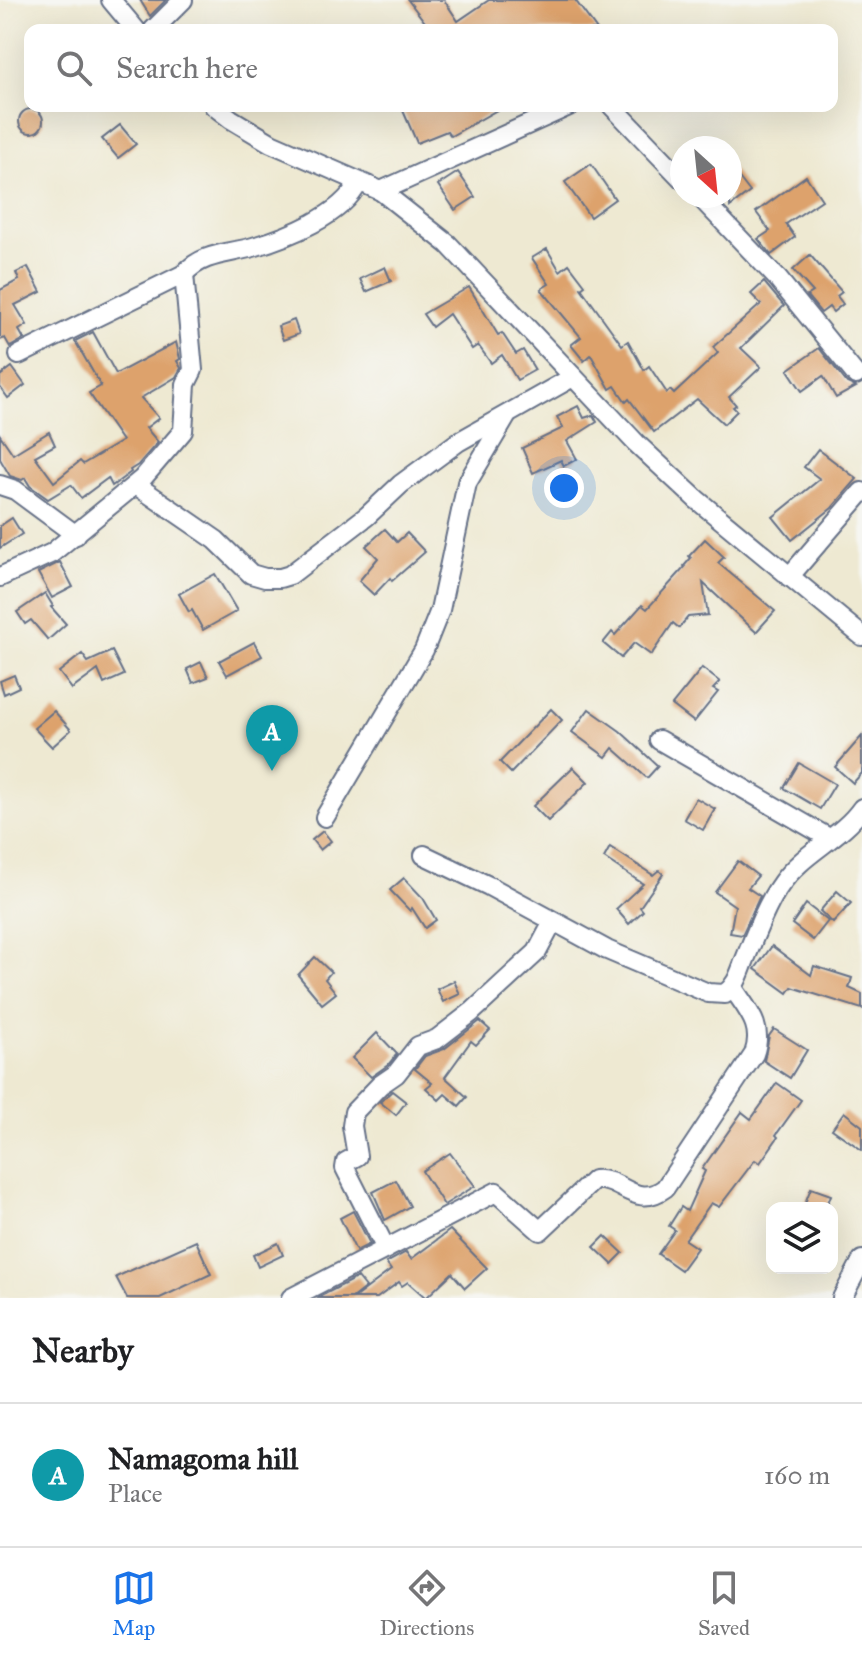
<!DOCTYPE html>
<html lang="en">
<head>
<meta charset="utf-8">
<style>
  :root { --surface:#fff; --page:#f6f6f6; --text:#202124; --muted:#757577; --line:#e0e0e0; --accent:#1a73e8 }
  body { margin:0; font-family:"IM FELL Great Primer",serif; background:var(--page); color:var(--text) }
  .controls { position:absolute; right:24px; bottom:24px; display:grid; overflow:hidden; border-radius:16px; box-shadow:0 8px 32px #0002 }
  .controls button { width:72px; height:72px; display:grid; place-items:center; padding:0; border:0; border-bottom:2px solid var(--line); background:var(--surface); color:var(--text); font:40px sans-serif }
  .compass { position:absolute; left:670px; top:136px; width:72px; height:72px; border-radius:50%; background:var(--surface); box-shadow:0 8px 32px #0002; rotate:153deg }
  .you { position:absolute; left:564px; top:488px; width:28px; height:28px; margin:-20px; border:6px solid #fff; border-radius:50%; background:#1a73e8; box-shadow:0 0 0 12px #1a73e833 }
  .badge { display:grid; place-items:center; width:52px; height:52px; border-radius:50%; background:var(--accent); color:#fff; font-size:26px; font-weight:700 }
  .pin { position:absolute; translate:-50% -66px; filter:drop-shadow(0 2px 4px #0008) }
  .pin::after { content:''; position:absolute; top:42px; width:28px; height:24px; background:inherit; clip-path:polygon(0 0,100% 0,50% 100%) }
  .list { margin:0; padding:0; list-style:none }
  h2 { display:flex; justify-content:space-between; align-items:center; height:104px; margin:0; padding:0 32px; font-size:34px }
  h2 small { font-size:26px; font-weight:400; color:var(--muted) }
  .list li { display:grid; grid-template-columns:52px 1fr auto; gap:24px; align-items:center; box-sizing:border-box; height:144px; padding:0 32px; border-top:2px solid var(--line) }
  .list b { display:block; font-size:30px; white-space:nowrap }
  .list p { margin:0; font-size:26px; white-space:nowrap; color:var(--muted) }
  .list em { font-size:26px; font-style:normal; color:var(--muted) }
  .icon { flex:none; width:44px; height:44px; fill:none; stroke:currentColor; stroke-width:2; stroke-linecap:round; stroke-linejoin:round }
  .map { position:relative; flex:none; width:862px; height:1298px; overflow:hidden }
  .search { position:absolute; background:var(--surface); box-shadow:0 8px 32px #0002; left:24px; right:24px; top:24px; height:88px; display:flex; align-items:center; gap:20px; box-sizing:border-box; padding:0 28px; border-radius:16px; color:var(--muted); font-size:30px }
  .sheet { height:248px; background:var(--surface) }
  nav { display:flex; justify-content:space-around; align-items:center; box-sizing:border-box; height:112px; border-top:2px solid var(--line); background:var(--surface); font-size:22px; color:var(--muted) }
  nav a { display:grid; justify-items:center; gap:4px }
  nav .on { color:var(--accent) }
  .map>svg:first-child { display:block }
  .building { fill:#dda26c }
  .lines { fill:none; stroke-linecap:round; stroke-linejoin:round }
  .street-casing { stroke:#657087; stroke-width:22 }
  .street { stroke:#fff; stroke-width:18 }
</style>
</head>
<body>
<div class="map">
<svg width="862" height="1298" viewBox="0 0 862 1298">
  <rect width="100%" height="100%" fill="#f6f6f2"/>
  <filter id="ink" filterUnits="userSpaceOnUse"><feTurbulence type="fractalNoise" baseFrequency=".0125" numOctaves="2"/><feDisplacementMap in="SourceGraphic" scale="16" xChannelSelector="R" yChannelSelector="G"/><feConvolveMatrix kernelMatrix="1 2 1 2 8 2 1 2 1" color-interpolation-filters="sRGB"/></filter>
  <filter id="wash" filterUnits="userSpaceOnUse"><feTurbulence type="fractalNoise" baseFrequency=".006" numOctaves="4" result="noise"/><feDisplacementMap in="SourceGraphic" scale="32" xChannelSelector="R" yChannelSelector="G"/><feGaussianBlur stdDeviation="1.8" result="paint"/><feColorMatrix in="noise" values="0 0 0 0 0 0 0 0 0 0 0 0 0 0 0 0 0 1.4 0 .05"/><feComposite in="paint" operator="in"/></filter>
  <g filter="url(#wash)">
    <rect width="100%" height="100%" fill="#eee9d2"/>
    <g id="blocks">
      <g class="building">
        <path d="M140,0H166L150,16Z"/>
        <path d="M408,0H444L458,21L489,0H575L597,30H431Z"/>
        <path d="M401,106H504L451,136L447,131L417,143Z"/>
        <circle cx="31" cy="121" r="12"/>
        <path d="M120,125L136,144L118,158L102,139Z"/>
        <path d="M591,164L615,199L590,217L565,182Z"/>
        <path d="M730,166L750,192L730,207Z"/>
        <path d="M458,172L475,197L455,210L438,185Z"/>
        <path d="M806,176L822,200L786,224L795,237L771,255L758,239L770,231L756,212Z"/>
        <path d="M547,249L560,271L569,264L585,285L581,288L622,345L628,341L644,370L649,366L667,393L670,390L674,394L718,353L713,347L761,304L751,294L764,282L784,306L741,348L761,367L729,397L736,405L733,407L737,411L724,424L697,399L654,432L629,399L626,402L615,386L610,389L591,355L584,361L571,345L581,337L541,289L549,284L532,258Z"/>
        <path d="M810,255L842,292L837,296L843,304L833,312L829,307L821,313L807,296L813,292L793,270Z"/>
        <path d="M28,267L41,292L15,305L27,325L19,330L24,339L10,347L5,338L0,340V290L19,280L16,273Z"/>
        <path d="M385,267L391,281L366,292L360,279Z"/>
        <path d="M469,287L498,335L502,333L516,354L523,350L535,370L517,380L502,355L491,363L478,345L472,349L449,314L432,327L423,314Z"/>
        <path d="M294,320L299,334L283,340L278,326Z"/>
        <path d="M93,332L116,374L176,342L180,359L177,361L181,368L176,377L141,398L159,418L146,428L158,442L138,465L130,470L131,472L112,486L108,478L81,498L71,485L48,499L30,486L25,478L22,480L10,476L0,459V435L13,454L49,432L55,445L35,456L54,482L80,461L83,464L122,441L89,393L101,386L75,341Z"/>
        <path d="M819,348L847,383L856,387L836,398L823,376L802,391L788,370Z"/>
        <path d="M12,367L25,385L8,398L0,387V376Z"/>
        <path d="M578,406L584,418L593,415L597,422L567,441L577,459L564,466L561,460L533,473L522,448L563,428L557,417Z"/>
        <path d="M818,449L857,479L832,508L792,540L773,517L820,479L804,467Z"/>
        <path d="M12,518L22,534L0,548V526Z"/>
        <path d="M385,529L397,542L407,533L425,552L392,581L390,578L374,595L359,581L378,558L366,546Z"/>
        <path d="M705,539L724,557L718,563L775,611L756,632L703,583L708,615L688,617L679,628L673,623L651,655L634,643L621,658L603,643L612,632L615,635L642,605L647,609L685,567L684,566L691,558L689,556Z"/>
        <path d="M60,562L73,587L52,598L38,573Z"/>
        <path d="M215,574L237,611L203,630L192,610L189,612L179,594Z"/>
        <path d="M45,593L53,606L51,607L66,624L48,640L31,620L25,624L17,612Z"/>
        <path d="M254,642L262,656L227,675L219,661Z"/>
        <path d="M112,651L124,675L104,684L98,670L72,689L59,672L82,654L88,662Z"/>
        <path d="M201,662L208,677L193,683L187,669Z"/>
        <path d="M702,668L720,682L713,689L718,692L694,722L672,705Z"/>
        <path d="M14,675L19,687L4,694L0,681Z"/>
        <path d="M551,709L562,720L511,773L500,762Z"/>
        <path d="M589,709L620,731L658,766L647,778L613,748L606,757L572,732Z"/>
        <path d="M54,711L71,730L52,747L34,728Z"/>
        <path d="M862,736V773L853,783L835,767Z"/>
        <path d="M799,763L835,784L820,809L784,788Z"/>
        <path d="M573,767L588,782L548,821L533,806Z"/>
        <path d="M696,798L715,809L703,830L684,819Z"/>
        <path d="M323,831L331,841L320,850L312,840Z"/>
        <path d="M610,847L653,875L659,870L663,874L640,907L643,911L629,924L616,909L643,884L604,858Z"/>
        <path d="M738,861L758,876L748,888L760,896L742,935L730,933L735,906L715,892Z"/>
        <path d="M404,878L423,898L436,920L425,928L412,908L410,911L390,890Z"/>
        <path d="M837,891L851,903L833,923L820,911Z"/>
        <path d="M806,904L828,921L813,940L792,924Z"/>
        <path d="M772,946L811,975L814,966L852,978L849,988L862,994V1009L792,987L788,993L755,969Z"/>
        <path d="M315,957L331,972L325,979L336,993L322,1004L298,975Z"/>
        <path d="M454,981L460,994L443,1002L437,989Z"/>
        <path d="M480,1021L490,1030L476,1045L471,1041L445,1077L467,1097L459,1106L445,1094L439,1100L426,1088L432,1083L415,1069L425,1056L444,1049Z"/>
        <path d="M774,1029L807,1050L790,1078L764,1061L769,1036Z"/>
        <path d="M377,1033L397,1054L388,1065L371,1077L352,1058Z"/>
        <path d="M777,1083L801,1100L776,1135L778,1137L760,1163L755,1160L719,1207L711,1203L685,1240L697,1248L681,1270L658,1254L675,1230L669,1226L681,1207L687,1211L705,1171L702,1169L742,1112L751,1119Z"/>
        <path d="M392,1091L406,1102L396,1115L380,1102Z"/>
        <path d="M844,1112L862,1126V1150L832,1129Z"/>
        <path d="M450,1153L475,1186L444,1205L422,1171Z"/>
        <path d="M396,1180L410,1206L385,1220L373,1192Z"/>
        <path d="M811,1188L831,1195L826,1208H803Z"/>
        <path d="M353,1211L370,1244L356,1251L340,1218Z"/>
        <path d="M450,1230L487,1268L465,1288L452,1273L426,1298L408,1282L402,1286L399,1282L377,1298H354L391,1270L386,1263L406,1252L411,1259Z"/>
        <path d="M605,1236L623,1253L612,1264L594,1247Z"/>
        <path d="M196,1241L211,1274L160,1298H127L116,1277Z"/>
        <path d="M278,1243L283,1255L258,1267L253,1255Z"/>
        <path d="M358,1277L366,1287L352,1298H317Z"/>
      </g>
    </g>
  </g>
  <g filter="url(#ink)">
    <use href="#blocks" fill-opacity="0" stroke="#657087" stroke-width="2"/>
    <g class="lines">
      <defs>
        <g id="street">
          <path d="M111,0L136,30"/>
          <path d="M153,30L183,0"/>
          <path d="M214,106L231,119L271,143L381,191L448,244L636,443L696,499L862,636"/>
          <path d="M612,106L682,179"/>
          <path d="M381,191L569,106"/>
          <path d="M699,196L778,279L856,375"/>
          <path d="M19,355L184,274"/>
          <path d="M0,485L15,490L76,535"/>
          <path d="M136,485L216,540L251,574L265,578H280L290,575L367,516L401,484L458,442L573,377"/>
          <path d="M0,577L52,553L142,479L183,431L186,384L193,370L184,274C202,253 228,254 253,247C287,237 342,216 358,183"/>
          <path d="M789,577L862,492"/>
          <path d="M659,740L829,838"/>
          <path d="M325,817L424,650L440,610L467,483L506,417"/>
          <path d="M424,855L489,886L607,950L708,993L725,994C738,984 740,971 746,957C755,935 767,903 781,884C802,853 841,838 862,808"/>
          <path d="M386,1249L345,1168L346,1162L357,1156L352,1126L354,1112L380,1085L396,1074L418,1046L437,1039L472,1012L537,952L553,922"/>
          <path d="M291,1298L496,1192L540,1231L594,1180C622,1177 635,1210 665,1188L754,1054C764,1026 748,1011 733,988"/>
          <path d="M842,1298L862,1260"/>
        </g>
      </defs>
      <use href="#street" class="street-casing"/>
      <use href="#street" class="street"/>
    </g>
  </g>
</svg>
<div class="controls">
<button><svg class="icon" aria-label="layers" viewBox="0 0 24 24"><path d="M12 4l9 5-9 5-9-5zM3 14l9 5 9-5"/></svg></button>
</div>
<svg class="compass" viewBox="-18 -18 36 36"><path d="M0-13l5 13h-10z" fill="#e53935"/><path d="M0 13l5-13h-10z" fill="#757577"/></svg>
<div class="you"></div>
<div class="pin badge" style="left:272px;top:771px;background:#0f9aa8">A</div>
<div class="search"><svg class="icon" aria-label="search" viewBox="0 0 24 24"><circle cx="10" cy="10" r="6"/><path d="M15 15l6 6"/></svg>Search here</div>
</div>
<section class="sheet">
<h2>Nearby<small></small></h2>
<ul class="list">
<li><span class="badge" style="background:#0f9aa8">A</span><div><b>Namagoma hill</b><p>Place</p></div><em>160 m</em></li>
</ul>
</section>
<nav>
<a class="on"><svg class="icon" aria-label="map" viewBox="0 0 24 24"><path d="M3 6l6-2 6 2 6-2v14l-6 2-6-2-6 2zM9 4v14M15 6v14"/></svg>Map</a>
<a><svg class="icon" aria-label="directions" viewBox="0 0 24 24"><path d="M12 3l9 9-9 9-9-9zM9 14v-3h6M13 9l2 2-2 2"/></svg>Directions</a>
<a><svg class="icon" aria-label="saved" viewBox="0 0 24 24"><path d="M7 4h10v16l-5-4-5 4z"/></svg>Saved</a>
</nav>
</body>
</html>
